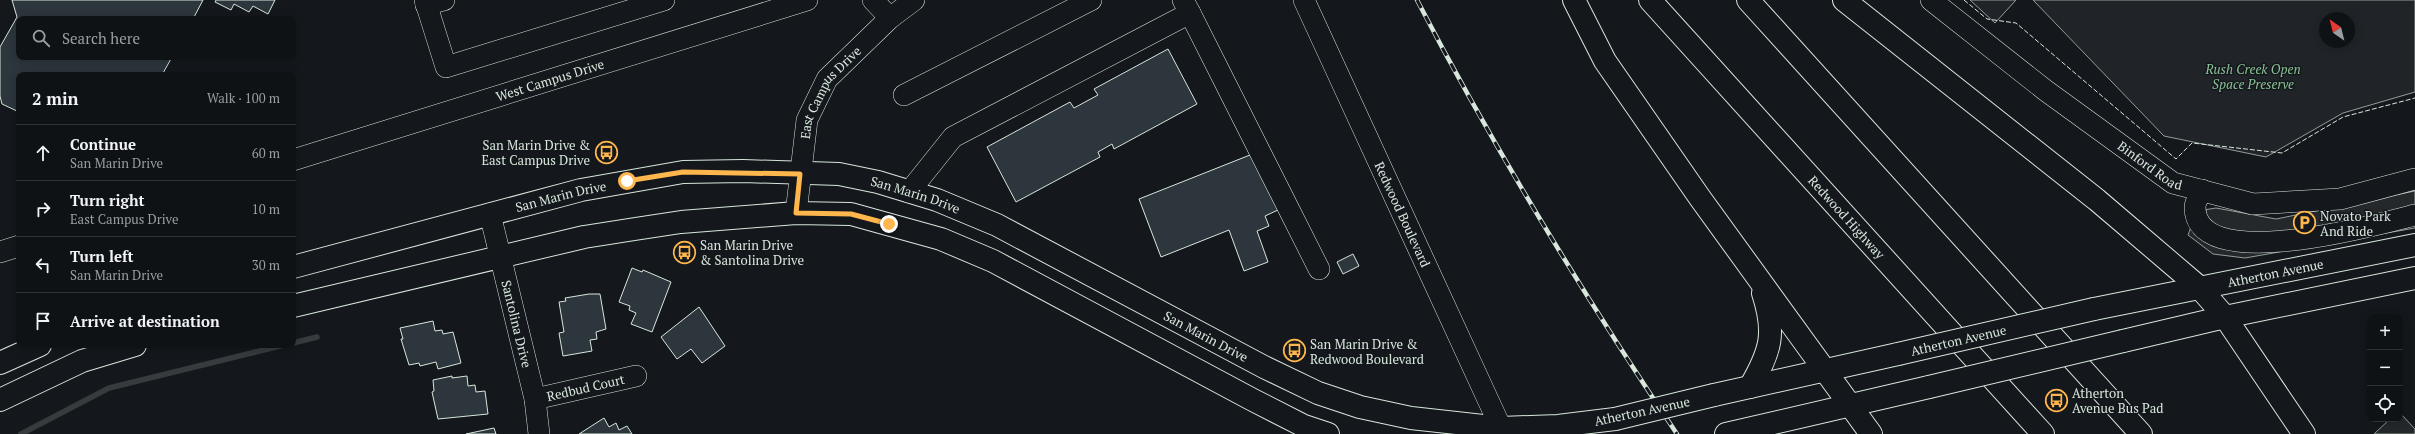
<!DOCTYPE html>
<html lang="en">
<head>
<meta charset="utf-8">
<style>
  :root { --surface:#0f1215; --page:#1d2022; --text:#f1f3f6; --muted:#9b9ea0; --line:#2f3234 }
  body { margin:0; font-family:"PT Serif",serif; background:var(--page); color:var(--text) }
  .controls { position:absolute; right:12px; bottom:12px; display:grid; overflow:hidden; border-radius:8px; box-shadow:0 2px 10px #0003 }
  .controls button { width:36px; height:36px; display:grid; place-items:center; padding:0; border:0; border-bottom:1px solid var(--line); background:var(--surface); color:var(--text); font:20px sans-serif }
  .compass { position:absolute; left:2319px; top:12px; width:36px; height:36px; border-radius:50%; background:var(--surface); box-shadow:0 2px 10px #0003; rotate:325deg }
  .stop { position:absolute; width:12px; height:12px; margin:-9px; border:3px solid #ffb74d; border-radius:50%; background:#fff }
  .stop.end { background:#ffb74d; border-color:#fff; box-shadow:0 1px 4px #0008 }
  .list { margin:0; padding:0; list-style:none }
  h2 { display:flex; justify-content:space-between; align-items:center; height:52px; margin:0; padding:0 16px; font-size:17px }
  h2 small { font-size:13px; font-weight:400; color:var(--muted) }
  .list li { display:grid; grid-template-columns:26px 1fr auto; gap:12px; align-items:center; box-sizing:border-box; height:56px; padding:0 16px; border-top:1px solid var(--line) }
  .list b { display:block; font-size:15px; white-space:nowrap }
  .list p { margin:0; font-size:13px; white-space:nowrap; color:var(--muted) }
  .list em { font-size:13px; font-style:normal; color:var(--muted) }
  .icon { flex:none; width:22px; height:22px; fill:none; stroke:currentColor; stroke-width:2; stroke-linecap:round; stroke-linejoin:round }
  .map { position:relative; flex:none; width:2415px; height:434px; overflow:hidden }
  .search { position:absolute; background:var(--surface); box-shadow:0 2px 10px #0003; left:16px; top:16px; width:280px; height:44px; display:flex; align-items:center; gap:10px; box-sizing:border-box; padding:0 14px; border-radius:8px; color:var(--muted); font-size:15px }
  .panel { position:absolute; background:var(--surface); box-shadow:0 2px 10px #0003; left:16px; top:72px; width:280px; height:276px; border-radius:8px }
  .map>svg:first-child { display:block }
  .green { fill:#202428; stroke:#939e99; fill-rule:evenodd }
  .parking { fill:#24282b; stroke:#939e99 }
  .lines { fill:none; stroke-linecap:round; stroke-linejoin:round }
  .stream { stroke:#363b3e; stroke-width:5.5 }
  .building { fill:#2c363c; stroke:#d8e6dc }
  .minor-casing { stroke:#d8e6dc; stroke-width:22 }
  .major-casing { stroke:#d8e6dc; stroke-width:24 }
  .highway-casing { stroke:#d8e6dc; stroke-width:24 }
  .minor { stroke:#14181c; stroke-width:21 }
  .major { stroke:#14181c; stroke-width:22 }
  .highway { stroke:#14181c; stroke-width:22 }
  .rail-casing { stroke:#d8e6dc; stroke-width:4.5 }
  .rail { stroke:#14181c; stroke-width:3; stroke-dasharray:9; stroke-linecap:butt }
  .major-bridge-casing { stroke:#d8e6dc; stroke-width:24; stroke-linecap:butt }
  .major-bridge { stroke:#14181c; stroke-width:22 }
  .fence { stroke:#d8e6dc; stroke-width:1; stroke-dasharray:5 2; stroke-linecap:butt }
  .route { stroke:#ffb74d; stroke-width:5 }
  .labels { text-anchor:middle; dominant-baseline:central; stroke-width:3; stroke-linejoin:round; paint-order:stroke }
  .park-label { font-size:13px; font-style:italic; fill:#8ac095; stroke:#14181c }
  .street-label { font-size:13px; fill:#d8e6dc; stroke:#14181c }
  .poi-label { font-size:13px; fill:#d8e6dc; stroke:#14181c; text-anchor:start }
</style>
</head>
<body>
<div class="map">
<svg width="2415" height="434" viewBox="0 0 2415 434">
  <rect width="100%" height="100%" fill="#14181c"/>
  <g class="green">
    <path d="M1970,0H2016L1995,23Z"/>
    <path d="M2033,0H2415V92L2343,113L2266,157L2164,136ZM2325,18H2349V42H2325Z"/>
  </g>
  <g class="parking">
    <path d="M2415,191V228L2245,258L2213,254L2188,235L2197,211L2216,208L2276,219Z"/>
    <path d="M2400,413L2415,429V434H2374L2390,419H2400Z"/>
  </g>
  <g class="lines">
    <g class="stream">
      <path d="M293,343L317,337"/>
      <path d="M21,434L109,388L284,345"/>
    </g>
  </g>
  <g class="building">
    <path d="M12,0H203L193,19H19V57H172L162,75H19V112L2,104L0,96V47L17,17Z"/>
    <path d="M216,0H275L268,14L253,6L249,12L234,4L231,10L215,2Z"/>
    <path d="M1168,49L1197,104L1114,149L1112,144L1098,152L1100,157L1016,202L987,147L1070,102L1074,108L1098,95L1094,89Z"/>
    <path d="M1255,153L1278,210L1265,216L1269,226L1257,231L1268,262L1244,271L1229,230L1161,257L1139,199Z"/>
    <path d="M1353,254L1359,266L1343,274L1337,262Z"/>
    <path d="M632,268L642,272L643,270L671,282L652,332L631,324L636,313L629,310L630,306L619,302Z"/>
    <path d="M589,294H600L606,329L596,332L597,339L590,340L592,351L563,356L559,333L564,332L559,302L566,301L565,298Z"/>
    <path d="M699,307L725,346L702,363L691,349L677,359L661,337Z"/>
    <path d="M433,321L435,331L442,330L443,334L453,332L461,363L438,369L436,362L420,366L419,363L409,365L401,339H403L400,328Z"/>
    <path d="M452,376V378L467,376L468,386L475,385L476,392L485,391L488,414L438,419L432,392L434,391L433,380Z"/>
    <path d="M604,418L609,427L616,423L619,430L627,426L632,434H579Z"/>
    <path d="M494,428L496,434H466Z"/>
  </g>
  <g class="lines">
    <defs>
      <g id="minor">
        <path d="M425,0L446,67L664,0"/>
        <path d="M873,0L890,18"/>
        <path id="s1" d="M1304,0L1501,428"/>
        <path id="s2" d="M1931,0L2045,90L2173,183L2253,204L2340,199L2415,179"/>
        <path d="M426,5L444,0"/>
        <path d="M1190,13L1319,269"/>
        <path d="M904,95L1091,0"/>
        <path id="s3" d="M293,160L807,0"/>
        <path d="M2202,190C2200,195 2195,202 2195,207C2195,276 2379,224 2415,215"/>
        <path d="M909,192L953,137L1190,13L1183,0"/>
        <path id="s4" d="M796,213L807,120L827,79L890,18L914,0"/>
        <path id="s5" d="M490,214L535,399L539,434"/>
        <path d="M0,252L19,246"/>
        <path id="s6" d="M535,399L636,376"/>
      </g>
      <g id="major">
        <path id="s7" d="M293,267L581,190L683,172L743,171L839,174L878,182L937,200L997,225L1264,367L1318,393L1360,407L1411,418L1501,428L1558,426L1615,419"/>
        <path d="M293,306L584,237L635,229L681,222L796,213L851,214L941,239L993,261L1253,400L1304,426L1328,434"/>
        <path id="s8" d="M2094,309L2415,245"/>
        <path d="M2123,341L2225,317L2415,278"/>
        <path d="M0,363L40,345"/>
        <path d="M1714,395L1898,354"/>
        <path d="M0,400L82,361L135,345"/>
        <path d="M1726,434L1929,387"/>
      </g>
      <g id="highway">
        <path d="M1574,0L1605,61L1700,198L1871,434"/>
        <path id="s9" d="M1650,0L2043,434"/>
        <path d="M1748,0L2141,434"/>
        <path d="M1844,0L2097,200L2199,287L2225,317L2304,434"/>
        <path d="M1750,387C1771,351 1776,333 1763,293"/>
      </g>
    </defs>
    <use href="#minor" class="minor-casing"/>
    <use href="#major" class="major-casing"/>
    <use href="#highway" class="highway-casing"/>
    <use href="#minor" class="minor"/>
    <use href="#major" class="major"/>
    <use href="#highway" class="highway"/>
    <defs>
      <path id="rail" d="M1417,0C1495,150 1583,294 1677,434"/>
    </defs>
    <use href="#rail" class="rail-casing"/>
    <use href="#rail" class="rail"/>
    <defs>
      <g id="major-bridge">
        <path id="s10" d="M1898,354L2094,309"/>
        <path d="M1929,387L2123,341"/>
        <path d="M1615,419L1714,395"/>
      </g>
    </defs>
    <use href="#major-bridge" class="major-bridge-casing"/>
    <use href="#major-bridge" class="major-bridge"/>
    <path class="fence" d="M1964,0L1987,19L2016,23L2176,159L2192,143L2282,153L2343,117L2415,98"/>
  </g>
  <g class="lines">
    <path class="route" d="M627,181L683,172L800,174L796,213L851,214L889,224"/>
  </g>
  <defs>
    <symbol id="bus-ring" viewBox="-11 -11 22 22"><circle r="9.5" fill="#14181c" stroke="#ffb74d" stroke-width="1.5"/><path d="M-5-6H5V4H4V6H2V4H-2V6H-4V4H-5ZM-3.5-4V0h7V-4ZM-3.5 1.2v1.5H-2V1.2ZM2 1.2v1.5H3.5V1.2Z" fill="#ffb74d"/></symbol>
    <symbol id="parking-ring" viewBox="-11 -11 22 22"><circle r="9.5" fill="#14181c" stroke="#ffb74d" stroke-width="1.5"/><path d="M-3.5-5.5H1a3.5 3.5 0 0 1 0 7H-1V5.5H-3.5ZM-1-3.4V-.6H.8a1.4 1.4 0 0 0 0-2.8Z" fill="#ffb74d"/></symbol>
  </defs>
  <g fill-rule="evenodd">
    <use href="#bus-ring" x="594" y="140" width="25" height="25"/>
    <use href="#parking-ring" x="2292" y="210" width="25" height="25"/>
    <use href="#bus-ring" x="672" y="240" width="25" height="25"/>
    <use href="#bus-ring" x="1282" y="338" width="25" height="25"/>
    <use href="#bus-ring" x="2044" y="388" width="25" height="25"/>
  </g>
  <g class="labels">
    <g class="park-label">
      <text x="2253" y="69">Rush Creek Open<tspan x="2253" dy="15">Space Preserve</tspan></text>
    </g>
    <g class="street-label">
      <text stroke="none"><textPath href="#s3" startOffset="269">West Campus Drive</textPath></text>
      <text stroke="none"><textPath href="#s4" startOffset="129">East Campus Drive</textPath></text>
      <text stroke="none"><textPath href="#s2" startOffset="275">Binford Road</textPath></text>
      <text stroke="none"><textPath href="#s7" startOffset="277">San Marin Drive</textPath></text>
      <text stroke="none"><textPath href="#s7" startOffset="637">San Marin Drive</textPath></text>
      <text stroke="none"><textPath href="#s1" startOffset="236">Redwood Boulevard</textPath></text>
      <text stroke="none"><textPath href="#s9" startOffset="293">Redwood Highway</textPath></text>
      <text stroke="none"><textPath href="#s8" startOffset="185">Atherton Avenue</textPath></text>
      <text stroke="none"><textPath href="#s5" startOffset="113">Santolina Drive</textPath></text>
      <text stroke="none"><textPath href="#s7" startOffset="961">San Marin Drive</textPath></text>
      <text stroke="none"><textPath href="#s10" startOffset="62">Atherton Avenue</textPath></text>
      <text stroke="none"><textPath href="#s6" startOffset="52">Redbud Court</textPath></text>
      <text transform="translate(1642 411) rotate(-12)">Atherton Avenue</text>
    </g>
    <g class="poi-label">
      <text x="590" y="145" text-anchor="end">San Marin Drive &amp;<tspan x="590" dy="15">East Campus Drive</tspan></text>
      <text x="2320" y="216">Novato Park<tspan x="2320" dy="15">And Ride</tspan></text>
      <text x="700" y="245">San Marin Drive<tspan x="700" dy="15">&amp; Santolina Drive</tspan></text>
      <text x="1310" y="344">San Marin Drive &amp;<tspan x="1310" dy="15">Redwood Boulevard</tspan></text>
      <text x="2072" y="393">Atherton<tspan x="2072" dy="15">Avenue Bus Pad</tspan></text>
    </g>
  </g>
</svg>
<div class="controls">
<button>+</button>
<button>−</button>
<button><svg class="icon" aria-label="locate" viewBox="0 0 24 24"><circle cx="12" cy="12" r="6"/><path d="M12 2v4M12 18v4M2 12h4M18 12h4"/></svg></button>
</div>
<svg class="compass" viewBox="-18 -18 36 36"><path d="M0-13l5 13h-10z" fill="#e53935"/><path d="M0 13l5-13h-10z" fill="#9b9ea0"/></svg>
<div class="stop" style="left:627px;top:181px"></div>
<div class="stop end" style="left:889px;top:224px"></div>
<div class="search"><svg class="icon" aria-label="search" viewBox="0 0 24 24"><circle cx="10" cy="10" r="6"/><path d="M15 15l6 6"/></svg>Search here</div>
<section class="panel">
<h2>2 min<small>Walk · 100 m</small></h2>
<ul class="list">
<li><svg class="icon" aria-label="ahead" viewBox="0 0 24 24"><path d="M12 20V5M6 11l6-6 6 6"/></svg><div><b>Continue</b><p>San Marin Drive</p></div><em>60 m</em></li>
<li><svg class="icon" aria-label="right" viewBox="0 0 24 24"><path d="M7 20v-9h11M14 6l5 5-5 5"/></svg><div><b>Turn right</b><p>East Campus Drive</p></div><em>10 m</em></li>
<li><svg class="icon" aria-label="left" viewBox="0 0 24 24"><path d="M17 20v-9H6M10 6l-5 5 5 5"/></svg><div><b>Turn left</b><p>San Marin Drive</p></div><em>30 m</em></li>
<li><svg class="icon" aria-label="arrive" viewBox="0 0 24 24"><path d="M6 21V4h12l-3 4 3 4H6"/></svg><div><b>Arrive at destination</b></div></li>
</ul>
</section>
</div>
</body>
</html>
